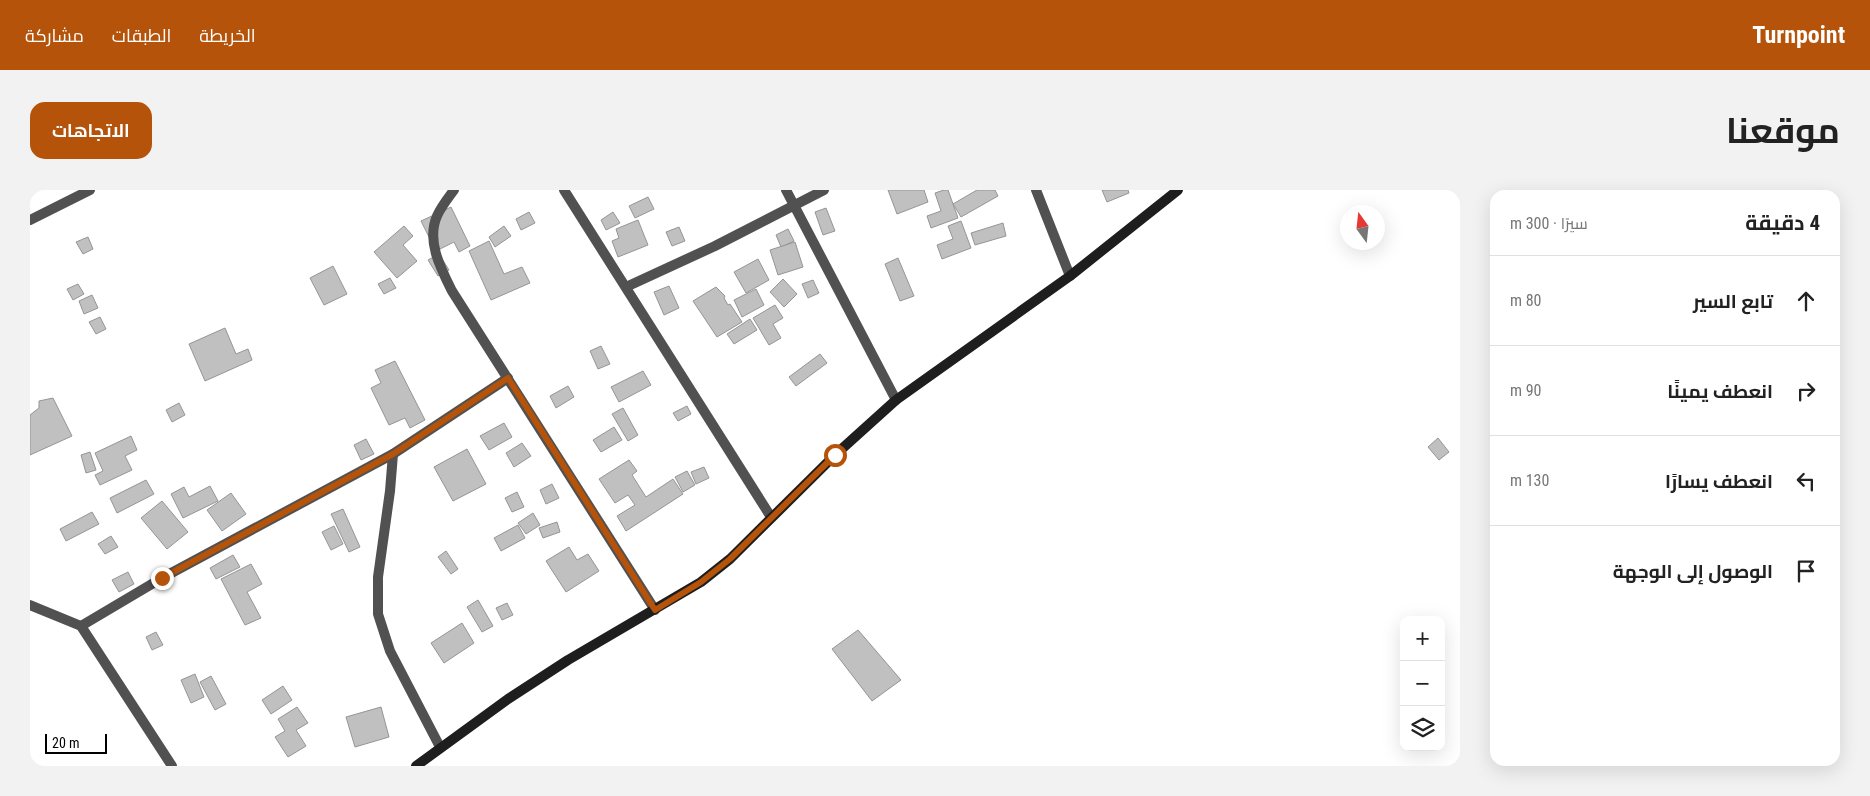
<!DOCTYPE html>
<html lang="ar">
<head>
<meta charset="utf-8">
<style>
  :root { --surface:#fff; --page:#f2f2f2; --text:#222; --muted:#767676; --line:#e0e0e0; --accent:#b45309 }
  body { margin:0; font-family:"Roboto Condensed",Cairo,sans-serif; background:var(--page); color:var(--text); direction:rtl }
  .controls { position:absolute; right:15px; bottom:15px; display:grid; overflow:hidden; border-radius:10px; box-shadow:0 5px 20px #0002 }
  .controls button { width:45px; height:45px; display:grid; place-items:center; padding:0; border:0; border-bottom:1px solid var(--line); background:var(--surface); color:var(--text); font:25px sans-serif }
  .compass { position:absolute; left:1310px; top:15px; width:45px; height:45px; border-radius:50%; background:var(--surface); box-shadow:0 5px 20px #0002; rotate:345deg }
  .scale { position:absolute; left:15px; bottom:12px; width:62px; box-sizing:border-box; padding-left:5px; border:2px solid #000; border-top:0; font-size:14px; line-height:18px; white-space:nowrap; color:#000; -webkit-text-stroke:4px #fff; paint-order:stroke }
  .stop { position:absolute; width:15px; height:15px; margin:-11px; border:4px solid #b45309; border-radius:50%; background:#fff }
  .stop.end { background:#b45309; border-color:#fff; box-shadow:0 1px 5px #0008 }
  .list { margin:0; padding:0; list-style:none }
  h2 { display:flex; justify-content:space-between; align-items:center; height:65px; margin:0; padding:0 20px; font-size:21px }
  h2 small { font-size:16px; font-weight:400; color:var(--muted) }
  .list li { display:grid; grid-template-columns:32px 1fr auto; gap:15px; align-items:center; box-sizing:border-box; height:90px; padding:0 20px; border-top:1px solid var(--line) }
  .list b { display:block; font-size:19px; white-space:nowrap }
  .list em { font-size:16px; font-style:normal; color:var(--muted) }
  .icon { flex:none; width:28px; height:28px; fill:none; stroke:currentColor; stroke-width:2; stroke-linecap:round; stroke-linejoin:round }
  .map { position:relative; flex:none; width:1430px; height:576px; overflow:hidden; direction:ltr; border-radius:15px }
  header { display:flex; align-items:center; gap:30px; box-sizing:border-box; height:70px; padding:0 25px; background:var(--accent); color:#fff }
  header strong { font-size:24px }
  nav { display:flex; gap:28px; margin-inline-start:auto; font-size:18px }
  .intro { display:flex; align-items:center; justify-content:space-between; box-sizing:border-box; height:120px; padding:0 30px }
  h1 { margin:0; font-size:35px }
  .button { padding:12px 22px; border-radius:15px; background:var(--accent); color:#fff; font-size:18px; font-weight:700 }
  main { display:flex; gap:30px; padding:0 30px }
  aside { flex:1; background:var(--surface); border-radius:15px; box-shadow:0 5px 20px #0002 }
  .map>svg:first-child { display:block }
  .building { fill:#c0c0c0; stroke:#959595 }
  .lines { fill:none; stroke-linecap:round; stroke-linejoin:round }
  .street { stroke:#515151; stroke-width:10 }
  .secondary { stroke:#1e1e1e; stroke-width:10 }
  .route { stroke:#b45309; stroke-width:6 }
</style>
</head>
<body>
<header>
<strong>Turnpoint</strong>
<nav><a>الخريطة</a><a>الطبقات</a><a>مشاركة</a></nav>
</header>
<div class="intro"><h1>موقعنا</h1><a class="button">الاتجاهات</a></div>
<main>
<aside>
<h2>4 دقيقة<small>سيرًا · 300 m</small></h2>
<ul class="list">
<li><svg class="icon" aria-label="ahead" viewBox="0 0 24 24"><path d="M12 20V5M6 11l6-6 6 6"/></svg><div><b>تابع السير</b></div><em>80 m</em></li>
<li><svg class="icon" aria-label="right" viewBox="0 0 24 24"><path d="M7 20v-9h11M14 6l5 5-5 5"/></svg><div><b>انعطف يمينًا</b></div><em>90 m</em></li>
<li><svg class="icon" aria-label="left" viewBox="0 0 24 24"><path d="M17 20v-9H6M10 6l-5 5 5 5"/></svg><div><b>انعطف يسارًا</b></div><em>130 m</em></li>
<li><svg class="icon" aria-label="arrive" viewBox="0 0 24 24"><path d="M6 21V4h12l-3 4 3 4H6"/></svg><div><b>الوصول إلى الوجهة</b></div></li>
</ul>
</aside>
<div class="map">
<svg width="1430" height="576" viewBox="0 0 1430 576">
  <rect width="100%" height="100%" fill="#fff"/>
  <g class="building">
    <path d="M858,0H894L898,12L867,24Z"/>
    <path d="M914,0H918L928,28L901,38L897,26L911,21L905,3Z"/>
    <path d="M947,0H965L968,6L931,27L923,14Z"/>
    <path d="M1072,0H1098L1099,3L1077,12Z"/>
    <path d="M618,7L624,19L605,28L599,16Z"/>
    <path d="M421,17L440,56L429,62L424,52L406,61L391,31Z"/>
    <path d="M796,18L805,41L793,45L785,22Z"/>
    <path d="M499,22L505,33L491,40L486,29Z"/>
    <path d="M583,22L590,33L576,40L571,30Z"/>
    <path d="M608,30L618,55L588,67L582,51L589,48L586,39Z"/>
    <path d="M931,31L941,58L912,69L907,55L923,49L918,36Z"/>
    <path d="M973,33L976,46L945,55L941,43Z"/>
    <path d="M374,36L383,46L373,55L387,71L367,88L344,62Z"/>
    <path d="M474,36L481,46L465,57L459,47Z"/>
    <path d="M649,37L655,51L642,56L636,42Z"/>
    <path d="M758,39L764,51L751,57L746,45Z"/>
    <path d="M58,47L63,59L53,64L46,52Z"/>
    <path d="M459,51L474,84L492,77L500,93L461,110L439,61Z"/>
    <path d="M765,52L773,77L748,85L740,60Z"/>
    <path d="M409,64L419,80L408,86L398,70Z"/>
    <path d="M868,68L884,106L870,111L855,74Z"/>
    <path d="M728,69L739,90L716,103L704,82Z"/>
    <path d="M303,76L317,104L294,115L280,88Z"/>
    <path d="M360,88L366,98L354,104L348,94Z"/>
    <path d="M753,89L767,104L754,117L740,102Z"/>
    <path d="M783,90L789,103L778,108L772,94Z"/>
    <path d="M48,94L54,104L43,110L37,99Z"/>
    <path d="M639,96L649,118L634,125L624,102Z"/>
    <path d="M686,97L695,106L694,108L698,115L700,114L712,132L687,147L663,111Z"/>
    <path d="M726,99L734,115L712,127L704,110Z"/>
    <path d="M62,105L68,118L54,124L49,111Z"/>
    <path d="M745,115L753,128L743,134L751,148L739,155L723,128Z"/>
    <path d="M70,127L76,139L66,144L59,132Z"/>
    <path d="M720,129L727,140L704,154L697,144Z"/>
    <path d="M195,138L206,164L218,159L222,170L175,191L159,154Z"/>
    <path d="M571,156L580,174L568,179L560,161Z"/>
    <path d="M790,164L797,173L766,196L759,187Z"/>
    <path d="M365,171L395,230L380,238L375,228L359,235L341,198L351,193L345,180Z"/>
    <path d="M613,181L621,195L589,212L581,197Z"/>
    <path d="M538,196L544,207L526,218L520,206Z"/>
    <path d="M23,208L42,246L0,265V225L9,218V211Z"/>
    <path d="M149,213L155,225L142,232L136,220Z"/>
    <path d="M657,216L661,224L648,231L643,223Z"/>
    <path d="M593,218L608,245L598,251L582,224Z"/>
    <path d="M474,233L482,247L459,260L450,246Z"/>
    <path d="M584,237L592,250L571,262L563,250Z"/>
    <path d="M101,246L107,260L95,266L102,280L70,295L65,285L73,281L65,263Z"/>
    <path d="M1408,248L1419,262L1409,270L1398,257Z"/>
    <path d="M336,249L344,264L331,270L324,255Z"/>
    <path d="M492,253L501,266L484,277L476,263Z"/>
    <path d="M437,259L456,294L423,311L404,277Z"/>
    <path d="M60,262L66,280L56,283L51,265Z"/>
    <path d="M599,270L607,281L602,285L616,307L643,289L653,304L596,341L587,326L605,315L598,305L585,313L569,289Z"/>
    <path d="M674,277L679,288L666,294L661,282Z"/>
    <path d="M657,281L665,295L653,302L645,287Z"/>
    <path d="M116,290L124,304L87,323L80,308Z"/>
    <path d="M522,294L529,308L516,314L510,300Z"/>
    <path d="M180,296L188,311L153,328L141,304L154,297L159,307Z"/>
    <path d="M487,302L494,317L482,322L475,308Z"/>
    <path d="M201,303L216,324L192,341L177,320Z"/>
    <path d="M132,311L158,342L137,359L111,328Z"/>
    <path d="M313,319L330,357L319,362L301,324Z"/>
    <path d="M62,322L69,334L36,351L30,339Z"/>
    <path d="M503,323L510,335L496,344L488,333Z"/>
    <path d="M527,332L530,342L513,348L509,338Z"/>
    <path d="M488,335L495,348L471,361L464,348Z"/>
    <path d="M304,336L313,354L301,360L292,342Z"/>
    <path d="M81,346L88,357L75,364L68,354Z"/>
    <path d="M539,357L547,370L558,364L569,381L536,402L516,371Z"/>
    <path d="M416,361L428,379L421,384L408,367Z"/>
    <path d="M203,365L210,377L186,389L180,378Z"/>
    <path d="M221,374L232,394L217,402L231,428L215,435L191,389Z"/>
    <path d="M98,382L104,394L89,402L82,390Z"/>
    <path d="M448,410L463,436L452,442L437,417Z"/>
    <path d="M477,413L483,425L472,430L466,418Z"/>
    <path d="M432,433L444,453L414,473L401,453Z"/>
    <path d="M828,440L871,490L842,511L802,459Z"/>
    <path d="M126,442L133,455L122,460L116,447Z"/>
    <path d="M165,484L174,507L161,513L151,490Z"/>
    <path d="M181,486L196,514L185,520L170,492Z"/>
    <path d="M253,496L262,510L241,524L232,510Z"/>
    <path d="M267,517L278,533L266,540L276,556L258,567L245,547L255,541L248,529Z"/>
    <path d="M351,517L359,547L325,557L316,527Z"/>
  </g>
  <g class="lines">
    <g class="street">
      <path d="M424,0C418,8 411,17 407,26C396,51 411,79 422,101L625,420"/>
      <path d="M534,0L741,327"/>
      <path d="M756,0L866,210"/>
      <path d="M1006,0L1040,86"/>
      <path d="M0,30L60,0"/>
      <path d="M596,97L685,56L794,0"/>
      <path d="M363,264L360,301L348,387V424L360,461L410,557"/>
      <path d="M0,415L51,436L142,576"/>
      <path d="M51,436L132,388L363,264L478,188"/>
    </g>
    <path class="secondary" d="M386,576L478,509L538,470L671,392L700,369L805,265L866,210L1040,86L1148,0"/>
  </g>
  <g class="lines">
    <path class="route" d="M132,388L363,264L478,188L625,420L671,392L700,369L805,265"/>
  </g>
</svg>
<div class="controls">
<button>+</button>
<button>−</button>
<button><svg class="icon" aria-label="layers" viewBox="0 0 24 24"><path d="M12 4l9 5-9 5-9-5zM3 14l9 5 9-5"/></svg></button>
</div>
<svg class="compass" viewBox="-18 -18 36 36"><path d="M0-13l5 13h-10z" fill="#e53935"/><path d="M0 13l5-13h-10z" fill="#767676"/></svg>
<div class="scale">20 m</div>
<div class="stop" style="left:805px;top:265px"></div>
<div class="stop end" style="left:132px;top:388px"></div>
</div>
</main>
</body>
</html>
